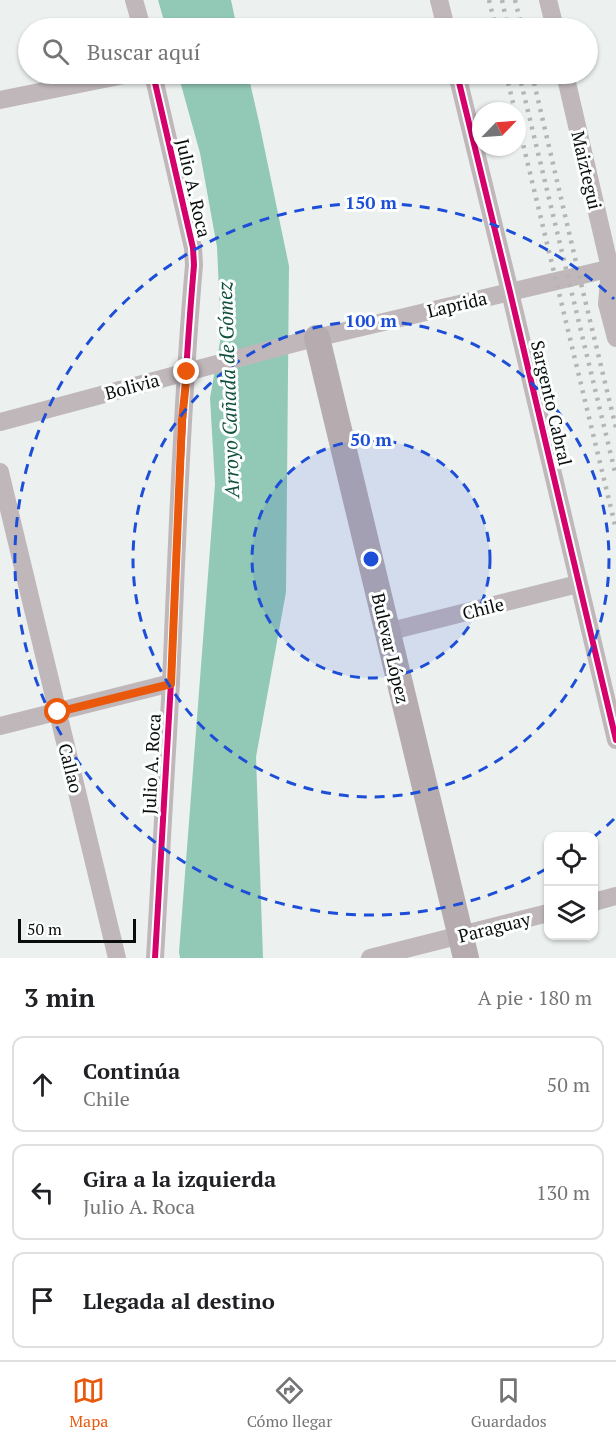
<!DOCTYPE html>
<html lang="es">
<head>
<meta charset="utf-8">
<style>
  :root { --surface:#fff; --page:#f6f6f6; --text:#202124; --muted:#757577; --line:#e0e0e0; --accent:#ea580c }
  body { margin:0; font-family:"PT Serif",serif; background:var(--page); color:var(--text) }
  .controls { position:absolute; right:18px; bottom:18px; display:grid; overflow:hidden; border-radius:12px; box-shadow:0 2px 4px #0004 }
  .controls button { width:54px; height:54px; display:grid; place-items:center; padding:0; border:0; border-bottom:2px solid var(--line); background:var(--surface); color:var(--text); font:30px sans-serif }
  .compass { position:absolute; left:472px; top:102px; width:54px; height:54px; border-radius:50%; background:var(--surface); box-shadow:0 2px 4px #0004; rotate:65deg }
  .scale { position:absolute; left:18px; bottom:15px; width:118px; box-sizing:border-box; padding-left:6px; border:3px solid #090d0c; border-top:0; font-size:16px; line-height:21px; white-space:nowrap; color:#090d0c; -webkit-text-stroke:4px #fdfffe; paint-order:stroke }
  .stop { position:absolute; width:18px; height:18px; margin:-14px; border:4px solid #ea580c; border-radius:50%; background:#fff }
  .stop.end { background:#ea580c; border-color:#fff; box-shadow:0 2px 6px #0008 }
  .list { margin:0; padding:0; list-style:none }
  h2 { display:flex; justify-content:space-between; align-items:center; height:78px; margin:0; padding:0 24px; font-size:26px }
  h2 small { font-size:20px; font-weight:400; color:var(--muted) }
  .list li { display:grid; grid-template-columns:39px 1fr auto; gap:18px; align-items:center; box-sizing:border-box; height:96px; margin:0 12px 12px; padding:0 12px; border:2px solid var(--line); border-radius:12px }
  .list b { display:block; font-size:22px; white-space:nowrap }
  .list p { margin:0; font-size:20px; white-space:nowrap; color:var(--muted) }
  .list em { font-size:20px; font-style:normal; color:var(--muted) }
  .icon { flex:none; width:33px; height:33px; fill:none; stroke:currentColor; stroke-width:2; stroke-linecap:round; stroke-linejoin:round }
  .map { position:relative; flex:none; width:616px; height:958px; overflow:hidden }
  .search { position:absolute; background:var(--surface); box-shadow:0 2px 4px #0004; left:18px; right:18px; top:18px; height:66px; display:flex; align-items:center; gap:15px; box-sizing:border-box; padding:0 21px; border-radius:33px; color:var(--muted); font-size:22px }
  .sheet { height:402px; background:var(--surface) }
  nav { display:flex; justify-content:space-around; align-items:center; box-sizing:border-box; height:84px; border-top:2px solid var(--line); background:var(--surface); font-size:16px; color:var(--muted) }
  nav a { display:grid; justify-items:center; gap:3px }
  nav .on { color:var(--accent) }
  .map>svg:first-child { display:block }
  .water { fill:#92c8b6 }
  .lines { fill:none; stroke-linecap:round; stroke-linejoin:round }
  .street { stroke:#c0b7bb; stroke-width:18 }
  .secondary { stroke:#b6acb0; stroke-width:26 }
  .rail { stroke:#b5b5b4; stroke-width:4.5; stroke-dasharray:3 6; stroke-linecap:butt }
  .cycleway-casing { stroke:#fdfffe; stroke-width:10 }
  .cycleway { stroke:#d6006c; stroke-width:6 }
  .route { stroke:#ea580c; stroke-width:8 }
  .ring { fill:none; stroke:#1d4ed8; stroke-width:3; stroke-dasharray:10 8 }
  .labels { text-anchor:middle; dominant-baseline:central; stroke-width:6; stroke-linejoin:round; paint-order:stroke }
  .street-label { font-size:18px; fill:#090d0c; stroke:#fdfffe }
  .water-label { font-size:20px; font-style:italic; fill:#114f3e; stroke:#fdfffe }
  .centre { fill:#1d4ed8; stroke:#fdfffe; stroke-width:3 }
  .ring-label { font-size:18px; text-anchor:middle; font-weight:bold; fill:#1d4ed8; stroke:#fdfffe; stroke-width:6; stroke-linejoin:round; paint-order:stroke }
</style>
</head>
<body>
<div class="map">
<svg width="616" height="958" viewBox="0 0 616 958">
  <rect width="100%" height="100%" fill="#ecf1ef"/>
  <g class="water">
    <path d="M158,0H231L237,28H166Z"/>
    <path d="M178,74H248L259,122L289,266L286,592L256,757L263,958H180L179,952L215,484L210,398L221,336L217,247L200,153Z"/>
  </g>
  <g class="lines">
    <g class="street">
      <path d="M134,0L142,28"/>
      <path d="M439,0L446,28"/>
      <path d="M548,0L555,28"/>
      <path d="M153,74L193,248L194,265C182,404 177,543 171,682C166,774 160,866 155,958"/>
      <path d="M457,74L510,292L616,740"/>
      <path d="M565,74L610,268L607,304L616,338"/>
      <path d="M0,100L129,74"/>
      <path d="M0,422L299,342L616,267"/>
      <path d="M0,472L117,958"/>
      <path d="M387,632L578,584"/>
      <path d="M0,726L171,683"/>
      <path d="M594,902L616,896"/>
      <path d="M370,958L548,913"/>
    </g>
    <path class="secondary" d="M317,338L466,958"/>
    <g class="rail">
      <path d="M489,0L496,28"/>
      <path d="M502,0L508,28"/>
      <path d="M515,0L522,28"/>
      <path d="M506,74L515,111"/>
      <path d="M519,74L616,476"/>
      <path d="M532,74L579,275L616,428"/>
      <path d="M517,119L616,529"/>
    </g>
    <defs>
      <g id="cycleway">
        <path d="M153,74L193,248L194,265C182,404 177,543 171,682C166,774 160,866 155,958"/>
        <path d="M457,74L510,292L616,740"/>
      </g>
    </defs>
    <use href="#cycleway" class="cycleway-casing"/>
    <use href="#cycleway" class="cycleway"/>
  </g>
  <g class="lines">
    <path class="route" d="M58,712L171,684L182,420L187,372"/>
  </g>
  <circle cx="371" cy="559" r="119" fill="#1d4ed8" fill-opacity=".12"/>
  <g class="ring">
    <circle cx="371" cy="559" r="119"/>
    <circle cx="371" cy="559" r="238"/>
    <path d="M614 819A356 356 0 0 1 595 836M546 869A356 356 0 1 1 614 299"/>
  </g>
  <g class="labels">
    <g class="street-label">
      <text transform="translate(587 170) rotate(77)">Maiztegui</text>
      <text transform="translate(194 188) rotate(77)">Julio A. Roca</text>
      <text transform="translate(457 304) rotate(-13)">Laprida</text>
      <text transform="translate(132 386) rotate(-15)">Bolivia</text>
      <text transform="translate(552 403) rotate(77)">Sargento Cabral</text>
      <text transform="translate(483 608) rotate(-14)">Chile</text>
      <text transform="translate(391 648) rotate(77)">Bulevar López</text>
      <text transform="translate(151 764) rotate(-87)">Julio A. Roca</text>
      <text transform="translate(71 768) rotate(76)">Callao</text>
      <text transform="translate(494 927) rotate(-14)">Paraguay</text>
    </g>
    <g class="water-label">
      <text transform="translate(228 390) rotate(-92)">Arroyo Cañada de Gómez</text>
    </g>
  </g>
  <circle cx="371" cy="559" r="9" class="centre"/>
  <g class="ring-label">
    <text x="371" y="209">150 m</text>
    <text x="371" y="327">100 m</text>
    <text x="371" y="446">50 m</text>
  </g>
</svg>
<div class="controls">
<button><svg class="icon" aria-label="locate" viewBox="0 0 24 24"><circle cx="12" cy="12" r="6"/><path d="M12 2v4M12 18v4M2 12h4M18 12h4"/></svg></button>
<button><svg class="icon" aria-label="layers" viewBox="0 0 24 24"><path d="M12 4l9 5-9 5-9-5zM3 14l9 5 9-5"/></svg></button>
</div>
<svg class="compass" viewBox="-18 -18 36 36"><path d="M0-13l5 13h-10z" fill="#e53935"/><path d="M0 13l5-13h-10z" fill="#757577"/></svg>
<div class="scale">50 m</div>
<div class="stop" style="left:58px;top:712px"></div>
<div class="stop end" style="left:187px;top:372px"></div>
<div class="search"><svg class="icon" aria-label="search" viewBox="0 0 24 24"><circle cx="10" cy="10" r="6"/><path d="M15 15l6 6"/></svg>Buscar aquí</div>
</div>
<section class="sheet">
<h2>3 min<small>A pie · 180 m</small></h2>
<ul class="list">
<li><svg class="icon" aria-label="ahead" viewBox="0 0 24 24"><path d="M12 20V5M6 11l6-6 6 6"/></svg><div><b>Continúa</b><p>Chile</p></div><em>50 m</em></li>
<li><svg class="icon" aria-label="left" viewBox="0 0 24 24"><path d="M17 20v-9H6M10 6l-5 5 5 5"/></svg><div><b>Gira a la izquierda</b><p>Julio A. Roca</p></div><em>130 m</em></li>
<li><svg class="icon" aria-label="arrive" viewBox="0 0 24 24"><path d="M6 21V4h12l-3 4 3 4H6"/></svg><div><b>Llegada al destino</b></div></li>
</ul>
</section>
<nav>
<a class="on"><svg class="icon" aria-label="map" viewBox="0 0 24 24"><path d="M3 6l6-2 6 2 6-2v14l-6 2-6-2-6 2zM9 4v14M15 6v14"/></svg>Mapa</a>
<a><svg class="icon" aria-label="directions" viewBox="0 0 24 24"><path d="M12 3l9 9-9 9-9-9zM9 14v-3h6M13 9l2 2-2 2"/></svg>Cómo llegar</a>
<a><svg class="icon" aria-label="saved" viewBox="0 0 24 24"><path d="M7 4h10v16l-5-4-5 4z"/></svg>Guardados</a>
</nav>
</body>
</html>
